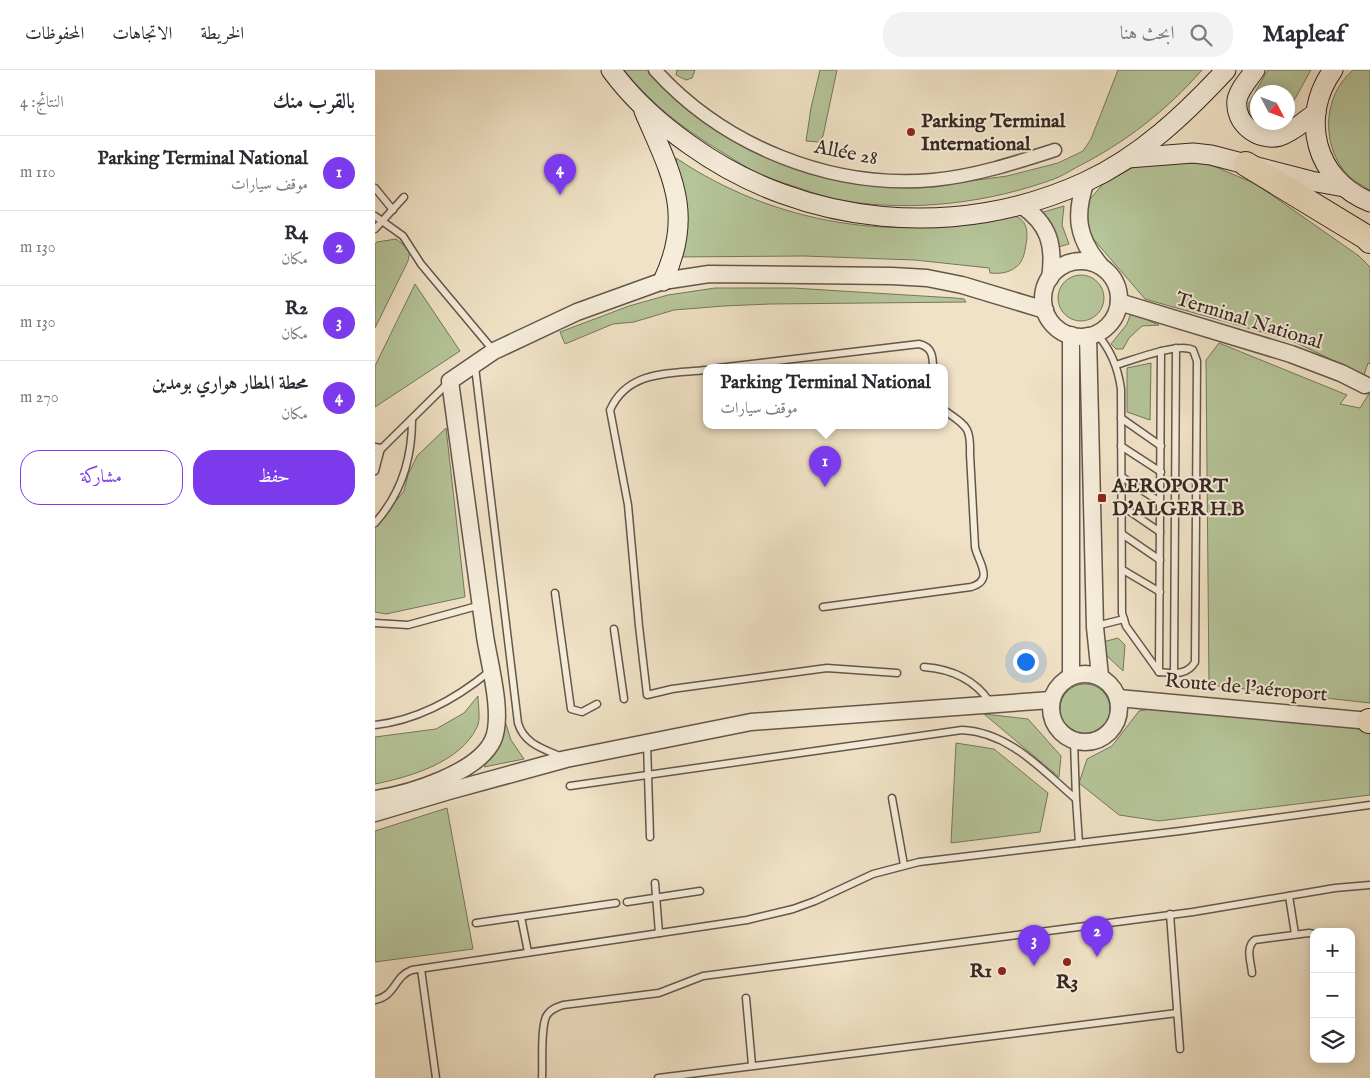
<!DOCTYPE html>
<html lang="ar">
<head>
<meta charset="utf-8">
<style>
  :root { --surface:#fff; --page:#f2f2f3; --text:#2b2b33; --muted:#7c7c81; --line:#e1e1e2; --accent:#7c3aed }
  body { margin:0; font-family:"IM FELL English",Amiri,serif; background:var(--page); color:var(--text); direction:rtl }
  .controls { position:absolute; right:15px; bottom:15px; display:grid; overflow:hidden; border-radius:10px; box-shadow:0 2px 12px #0003 }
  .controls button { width:45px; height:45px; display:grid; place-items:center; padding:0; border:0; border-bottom:1px solid var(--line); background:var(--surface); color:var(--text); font:25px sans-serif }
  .compass { position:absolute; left:875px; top:15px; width:45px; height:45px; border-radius:50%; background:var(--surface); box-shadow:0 2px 12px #0003; rotate:131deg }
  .you { position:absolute; left:650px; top:591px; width:18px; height:18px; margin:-12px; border:4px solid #fff; border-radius:50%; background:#1a73e8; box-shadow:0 0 0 8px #1a73e833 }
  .badge { display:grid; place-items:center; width:32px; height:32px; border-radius:50%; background:var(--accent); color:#fff; font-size:16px; font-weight:700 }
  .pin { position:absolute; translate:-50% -41px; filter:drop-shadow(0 1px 2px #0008) }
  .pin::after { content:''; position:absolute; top:26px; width:18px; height:15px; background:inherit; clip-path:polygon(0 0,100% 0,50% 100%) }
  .popup { position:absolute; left:328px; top:294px; width:245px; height:65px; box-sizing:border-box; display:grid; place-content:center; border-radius:10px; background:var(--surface); filter:drop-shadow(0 1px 4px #0005); font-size:16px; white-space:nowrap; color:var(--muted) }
  .popup b { font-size:19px; color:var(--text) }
  .popup::after { content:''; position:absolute; left:50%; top:100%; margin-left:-10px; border:10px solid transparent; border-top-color:var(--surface) }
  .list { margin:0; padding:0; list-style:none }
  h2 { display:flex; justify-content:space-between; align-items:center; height:65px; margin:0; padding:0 20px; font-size:21px }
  h2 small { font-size:16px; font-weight:400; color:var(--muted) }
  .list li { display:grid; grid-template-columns:32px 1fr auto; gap:15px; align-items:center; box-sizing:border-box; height:75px; padding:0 20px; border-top:1px solid var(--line) }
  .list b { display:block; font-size:19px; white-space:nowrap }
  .list p { margin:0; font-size:16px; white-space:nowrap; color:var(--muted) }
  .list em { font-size:16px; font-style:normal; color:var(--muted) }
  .actions { display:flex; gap:10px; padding:15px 20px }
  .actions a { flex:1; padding:11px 0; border:1px solid var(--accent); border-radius:20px; text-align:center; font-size:18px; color:var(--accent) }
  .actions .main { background:var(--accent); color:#fff }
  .icon { flex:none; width:28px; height:28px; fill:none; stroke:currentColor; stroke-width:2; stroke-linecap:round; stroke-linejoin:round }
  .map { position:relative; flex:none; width:995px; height:1008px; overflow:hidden; direction:ltr }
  header { display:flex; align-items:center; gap:30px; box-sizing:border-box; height:70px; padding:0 25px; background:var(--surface); border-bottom:1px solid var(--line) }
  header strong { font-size:24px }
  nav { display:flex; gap:28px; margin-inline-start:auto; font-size:18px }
  .search { width:350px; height:45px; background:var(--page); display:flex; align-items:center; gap:12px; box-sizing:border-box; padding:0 18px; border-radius:20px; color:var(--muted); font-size:19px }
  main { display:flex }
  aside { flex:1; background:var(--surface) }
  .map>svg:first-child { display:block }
  .green { fill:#b5c499; stroke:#76765e }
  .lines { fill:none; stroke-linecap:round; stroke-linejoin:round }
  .service-casing { stroke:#64564b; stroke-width:9 }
  .minor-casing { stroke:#64564b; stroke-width:15 }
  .tertiary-casing { stroke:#64564b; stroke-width:19 }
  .secondary-casing { stroke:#362722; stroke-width:21 }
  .motorway-casing { stroke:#362722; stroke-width:26 }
  .service { stroke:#f5ecda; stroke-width:6 }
  .minor { stroke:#f5ecda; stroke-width:12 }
  .tertiary { stroke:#f5ecda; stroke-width:16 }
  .secondary { stroke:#f5ecda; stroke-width:19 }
  .motorway { stroke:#f0e2c6; stroke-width:24 }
  .poi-dot { fill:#8f2418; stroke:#f5ecda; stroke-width:2 }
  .labels { text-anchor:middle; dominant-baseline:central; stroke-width:4; stroke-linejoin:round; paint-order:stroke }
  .poi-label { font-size:20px; font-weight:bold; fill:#362722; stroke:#f5ecda; text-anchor:start }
  .street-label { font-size:20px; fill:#362722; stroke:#f5ecda }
</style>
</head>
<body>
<header>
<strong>Mapleaf</strong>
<div class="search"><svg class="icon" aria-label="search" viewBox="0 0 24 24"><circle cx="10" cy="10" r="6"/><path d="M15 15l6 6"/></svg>ابحث هنا</div>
<nav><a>الخريطة</a><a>الاتجاهات</a><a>المحفوظات</a></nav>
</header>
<main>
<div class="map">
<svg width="995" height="1008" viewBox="0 0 995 1008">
  <rect width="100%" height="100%" fill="#f0e2c6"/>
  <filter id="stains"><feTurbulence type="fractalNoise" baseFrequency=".004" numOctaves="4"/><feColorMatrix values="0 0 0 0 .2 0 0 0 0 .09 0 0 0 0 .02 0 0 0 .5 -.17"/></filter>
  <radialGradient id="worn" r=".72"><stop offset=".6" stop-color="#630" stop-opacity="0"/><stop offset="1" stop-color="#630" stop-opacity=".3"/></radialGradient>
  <g class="green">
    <path d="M249,0H274L297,26L341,55L426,98L580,113L632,106L683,93L708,81L716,69L743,0H827C792,40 750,73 702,97C695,101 687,106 679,109C613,133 539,142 470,131C451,128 433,121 415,115C406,112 396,109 387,105C373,99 360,90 347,82C310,60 276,34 249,0Z"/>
    <path d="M302,0H320L317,8L311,10L301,5Z"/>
    <path d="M445,0H462L448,66L444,72L431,71L436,38Z"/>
    <path d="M893,0H936L921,27L913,40L912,22H882V52L900,53C888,58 882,54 874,45V33Z"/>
    <path d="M978,0H995V120C986,115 977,110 970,102C946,72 948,26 978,0Z"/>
    <path d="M301,88C401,155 521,173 637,145C655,150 653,165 650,180C649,186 646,194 641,197C634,203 624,204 615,203L614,198L540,190L429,186L298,187L307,128Z"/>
    <path d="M766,93H821L836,95L881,114L984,186L995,197V294L993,293L989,305L915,270L770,229L715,165L711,134L728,114Z"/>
    <path d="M689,136L687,155L694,174L683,177L679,159L665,143Z"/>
    <path d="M21,169L35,180L33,191L0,258V174L2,172Z"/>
    <circle cx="706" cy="228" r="23"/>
    <path d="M40,214L85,281L0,337V296Z"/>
    <path d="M340,218H418L580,228L589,229L591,232L395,234L349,236L299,240L259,252L238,254L190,274L185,262L254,236L293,225Z"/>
    <path d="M756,243L784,255L767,256L754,268L748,279H741L736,274L752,254Z"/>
    <path d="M844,273L972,325L965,334L985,338L995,322V633L834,615L831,290Z"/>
    <path d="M776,293L775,350L752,342V298Z"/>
    <path d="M71,358L90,527L11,544L0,542V456L29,421L33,405L42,386Z"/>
    <path d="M743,568L750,575L748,601L729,583L728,572Z"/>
    <circle cx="710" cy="639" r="25"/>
    <path d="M103,626C103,635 106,650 102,657C86,692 35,707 0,714V667L61,659L89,643Z"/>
    <path d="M792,636L995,658V725L784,751L744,745L704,713L712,689L737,676L764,641Z"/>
    <path d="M609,644L653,649L686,686L684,707Z"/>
    <path d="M130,651L136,670L149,689L109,697L127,669Z"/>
    <path d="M581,673L619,679L673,723L665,762L576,773Z"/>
    <path d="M72,738L98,879L0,892V761Z"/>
  </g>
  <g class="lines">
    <defs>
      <g id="service">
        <path d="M0,118L18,140"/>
        <path d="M0,146L28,166L46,194L118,280"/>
        <path d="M0,159L29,127"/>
        <path d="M722,264C736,280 743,297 746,319L747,543L751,556L784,602"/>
        <path d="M741,295C758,290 803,272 818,280L822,291L820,592C812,606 798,603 784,602"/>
        <path d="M100,297L143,653C149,674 169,679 187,687"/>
        <path d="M343,298L544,274C557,277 558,286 558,298"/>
        <path d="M331,300C294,304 253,300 235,340L253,435L264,556L272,625L297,619L452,598L522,603"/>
        <path d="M746,348L786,376"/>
        <path d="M746,376L786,402"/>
        <path d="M0,377L6,378L0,401"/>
        <path d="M0,385L72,314"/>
        <path d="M747,407L785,432"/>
        <path d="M747,436L785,462"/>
        <path d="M0,453C26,424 37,389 37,350"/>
        <path d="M747,464L785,490"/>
        <path d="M748,500L785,522"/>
        <path d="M180,523L196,639L207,642L222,634"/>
        <path d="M448,537L596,517C620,510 603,492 600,477L595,384C596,356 591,356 569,340"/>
        <path d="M0,553L33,555L106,535"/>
        <path d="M721,556L749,549"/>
        <path d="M239,559L249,629"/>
        <path d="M549,597C577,599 599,609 615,632"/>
        <path d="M784,602L786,281"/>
        <path d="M799,603L801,278"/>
        <path d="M0,655C44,650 81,629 115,601"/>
        <path d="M699,671L701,729L704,773"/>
        <path d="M272,674L275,767"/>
        <path d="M195,716L587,660C634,662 667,700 701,729"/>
        <path d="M517,728L529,795"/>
        <path d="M280,813L284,863"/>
        <path d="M914,826L920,864"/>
        <path d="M252,832L325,821"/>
        <path d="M795,844L805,979"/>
        <path d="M146,847L153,882"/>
        <path d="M101,853L241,833"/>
        <path d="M46,899L61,1008"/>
        <path d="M877,903C876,892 870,877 880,870L934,863L939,864"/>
        <path d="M371,928L377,995"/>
        <path d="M0,930C21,926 19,906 37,900L372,850L418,839L440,831L498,804L544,792L805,761L995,735"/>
        <path d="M167,1008C168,994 165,956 172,945C176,939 182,937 188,935L284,923L328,906L818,842L960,818L995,815"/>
        <path d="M283,1008L802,943"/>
      </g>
      <path id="minor" d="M280,0C349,76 455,119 558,110C600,106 640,93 680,80"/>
      <g id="tertiary">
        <path d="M711,111C699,145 702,168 725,195"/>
        <path d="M646,135C674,154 680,175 675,208"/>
        <circle cx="706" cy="229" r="38"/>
        <path d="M744,232L916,284L966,303L990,315"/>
        <path d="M696,265V606"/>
        <path d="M713,266L720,557L725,606"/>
        <circle cx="710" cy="638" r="34"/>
        <path d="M743,628L995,651"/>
        <path d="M0,729C34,724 103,703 118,670C129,645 114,593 110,566C99,481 87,396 75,311L119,281L202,242L288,211L334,204L517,206L552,208L587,215L670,240"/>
        <path d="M0,743L74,721L191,689L376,652L676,630"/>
      </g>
      <g id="secondary">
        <path d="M236,0C258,30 285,54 315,75C429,157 582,171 710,112C765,87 810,44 851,0"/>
        <path d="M880,0C874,9 864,19 862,30C859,53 883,72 905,66C918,62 930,50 941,43"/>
        <path d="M958,0C924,47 940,110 995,132"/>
        <path d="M269,41C296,104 320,143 288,211"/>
        <path d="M753,88L818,83L836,85L936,111L969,117"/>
      </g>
      <g id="motorway">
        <path d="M871,94L991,167L995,171"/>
        <path d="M994,651H995"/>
      </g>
    </defs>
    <use href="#service" class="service-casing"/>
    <use href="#minor" class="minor-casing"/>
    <use href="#tertiary" class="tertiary-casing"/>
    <use href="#secondary" class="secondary-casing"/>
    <use href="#motorway" class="motorway-casing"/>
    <use href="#service" class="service"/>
    <use href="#minor" class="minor"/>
    <use href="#tertiary" class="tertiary"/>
    <use href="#secondary" class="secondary"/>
    <use href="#motorway" class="motorway"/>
  </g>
  <g class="poi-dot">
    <circle cx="536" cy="62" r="5"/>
    <rect x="722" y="423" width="10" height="10" rx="2.5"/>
    <circle cx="692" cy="892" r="5"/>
    <circle cx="627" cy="901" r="5"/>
  </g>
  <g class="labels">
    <g class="poi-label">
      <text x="546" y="51">Parking Terminal<tspan x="546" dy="23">International</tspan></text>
      <text x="737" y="416">AEROPORT<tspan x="737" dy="23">D'ALGER H.B</tspan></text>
      <text x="617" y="901" text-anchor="end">R1</text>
      <text x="692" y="912" text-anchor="middle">R3</text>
    </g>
    <g class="street-label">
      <text transform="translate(471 83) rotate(11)">Allée 28</text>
      <text transform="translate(874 251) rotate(17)">Terminal National</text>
      <text transform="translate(871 618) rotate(5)">Route de l'aéroport</text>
    </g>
  </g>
  <rect width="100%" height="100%" filter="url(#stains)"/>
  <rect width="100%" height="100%" fill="url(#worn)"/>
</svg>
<div class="controls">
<button>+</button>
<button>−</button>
<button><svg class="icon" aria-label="layers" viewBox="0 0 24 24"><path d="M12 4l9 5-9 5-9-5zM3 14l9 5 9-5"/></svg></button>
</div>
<svg class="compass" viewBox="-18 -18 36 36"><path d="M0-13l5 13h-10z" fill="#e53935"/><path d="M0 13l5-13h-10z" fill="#7c7c81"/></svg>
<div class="you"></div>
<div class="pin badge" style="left:450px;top:417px">1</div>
<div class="popup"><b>Parking Terminal National</b>موقف سيارات</div>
<div class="pin badge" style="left:722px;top:887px">2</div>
<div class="pin badge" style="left:659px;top:896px">3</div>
<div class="pin badge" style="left:185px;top:125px">4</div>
</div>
<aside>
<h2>بالقرب منك<small>النتائج: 4</small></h2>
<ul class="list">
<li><span class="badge">1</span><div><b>Parking Terminal National</b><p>موقف سيارات</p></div><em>110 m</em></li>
<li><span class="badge">2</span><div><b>R4</b><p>مكان</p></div><em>130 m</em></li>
<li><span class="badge">3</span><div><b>R2</b><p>مكان</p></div><em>130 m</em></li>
<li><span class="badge">4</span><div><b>محطة المطار هواري بومدين</b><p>مكان</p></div><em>270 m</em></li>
</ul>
<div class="actions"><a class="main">حفظ</a><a>مشاركة</a></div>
</aside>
</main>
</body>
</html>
